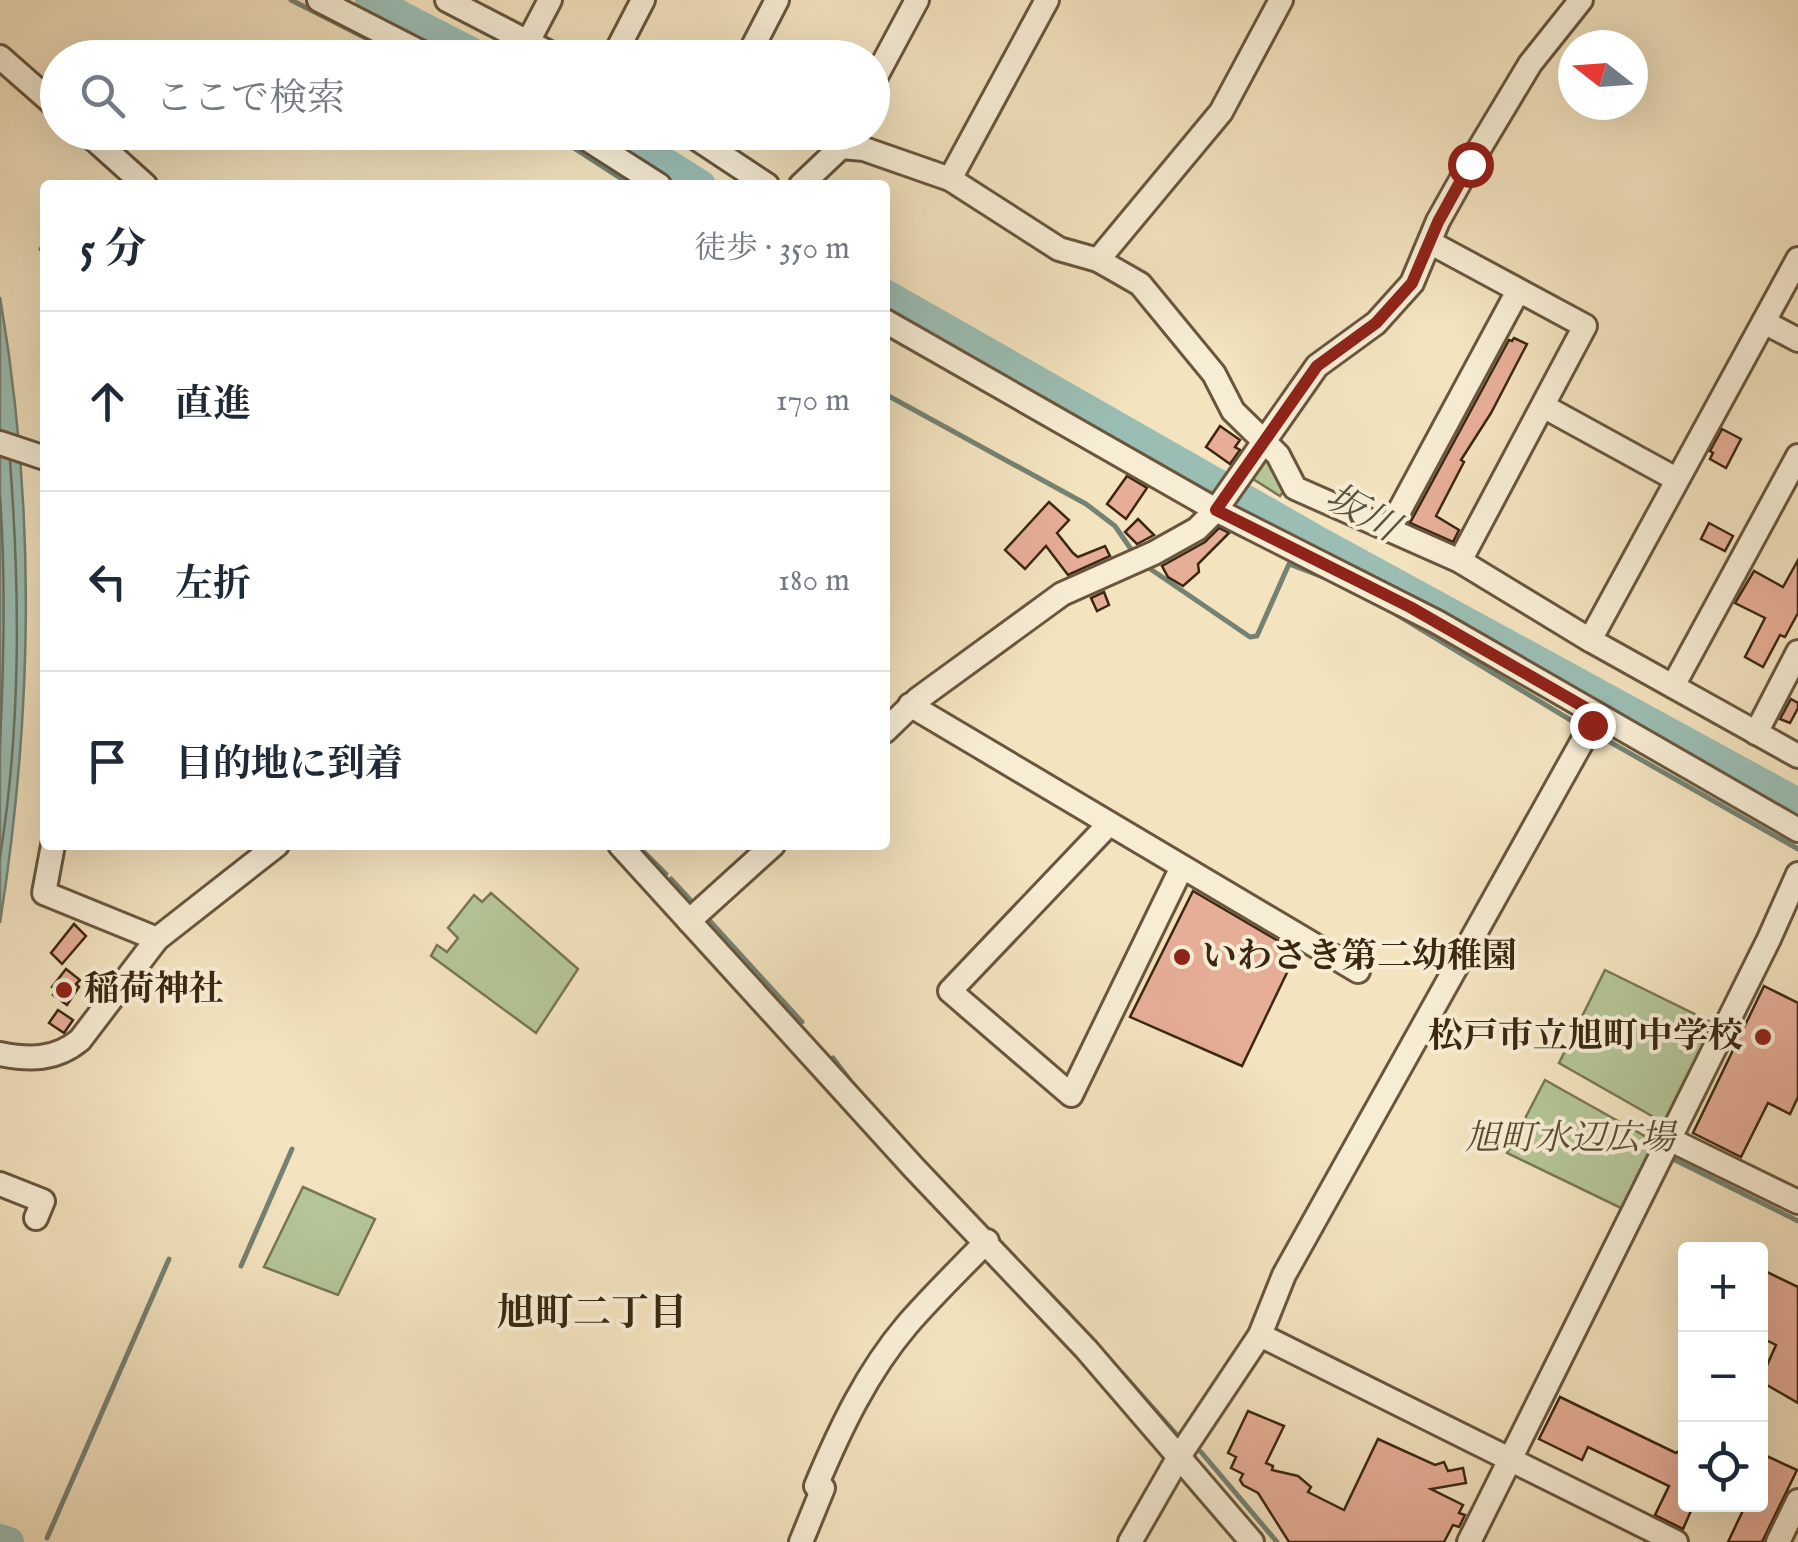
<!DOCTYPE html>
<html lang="ja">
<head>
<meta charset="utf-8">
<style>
  :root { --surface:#fff; --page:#f2f2f3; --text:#1f2937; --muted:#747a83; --line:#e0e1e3 }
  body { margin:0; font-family:"IM FELL English","Noto Serif JP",serif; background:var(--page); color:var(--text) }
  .controls { position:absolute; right:30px; bottom:30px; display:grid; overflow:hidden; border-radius:10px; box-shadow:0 10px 40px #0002 }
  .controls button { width:90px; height:90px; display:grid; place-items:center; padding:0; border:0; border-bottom:2px solid var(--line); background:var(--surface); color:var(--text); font:50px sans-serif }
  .compass { position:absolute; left:1558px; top:30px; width:90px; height:90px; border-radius:50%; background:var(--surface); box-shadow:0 10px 40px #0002; rotate:287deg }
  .stop { position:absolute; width:30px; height:30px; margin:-22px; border:8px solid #8f2418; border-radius:50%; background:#fff }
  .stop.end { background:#8f2418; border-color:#fff; box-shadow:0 2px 10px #0008 }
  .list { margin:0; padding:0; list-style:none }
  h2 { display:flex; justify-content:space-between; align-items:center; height:130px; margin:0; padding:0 40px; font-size:42px }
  h2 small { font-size:32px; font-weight:400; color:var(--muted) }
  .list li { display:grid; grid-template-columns:65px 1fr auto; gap:30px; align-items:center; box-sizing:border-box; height:180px; padding:0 40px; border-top:2px solid var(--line) }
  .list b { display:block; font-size:38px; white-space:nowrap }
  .list em { font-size:32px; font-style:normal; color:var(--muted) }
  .icon { flex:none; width:55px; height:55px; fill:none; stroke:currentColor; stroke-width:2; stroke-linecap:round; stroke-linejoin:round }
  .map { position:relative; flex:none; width:1798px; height:1542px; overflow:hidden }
  .search { position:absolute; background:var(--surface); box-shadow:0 10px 40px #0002; left:40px; top:40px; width:850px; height:110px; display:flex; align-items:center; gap:25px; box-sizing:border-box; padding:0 35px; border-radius:55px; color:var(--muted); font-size:38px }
  .panel { position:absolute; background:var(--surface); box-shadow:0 10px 40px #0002; left:40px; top:180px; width:850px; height:670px; border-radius:10px }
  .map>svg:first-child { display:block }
  .green { fill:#b4c597; stroke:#787654; stroke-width:2.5 }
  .water { fill:#9bbeb4; stroke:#758273; stroke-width:2.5 }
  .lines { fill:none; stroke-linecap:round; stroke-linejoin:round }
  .shore { stroke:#6b7263; stroke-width:2.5 }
  .stream { stroke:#758273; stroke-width:5 }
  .river { stroke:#9bbeb4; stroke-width:30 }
  .building { fill:#e7ae97; stroke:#3b2712; stroke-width:2.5 }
  .minor-casing { stroke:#69563d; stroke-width:28 }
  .minor { stroke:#f7edd5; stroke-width:22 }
  .route { stroke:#8f2418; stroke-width:12 }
  .poi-dot { fill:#8f2418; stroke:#f7edd5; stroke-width:4 }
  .labels { text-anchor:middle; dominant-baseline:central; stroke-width:8; stroke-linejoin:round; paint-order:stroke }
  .poi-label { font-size:35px; font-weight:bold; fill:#3b2712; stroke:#f7edd5; text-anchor:start }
  .park-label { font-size:35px; font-style:italic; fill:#594e33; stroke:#f7edd5 }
  .water-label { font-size:38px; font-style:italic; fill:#585443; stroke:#f7edd5 }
  .neighbourhood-label { font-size:38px; font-weight:bold; fill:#3b2712; stroke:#f7edd5 }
</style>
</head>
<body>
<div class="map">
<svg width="1798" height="1542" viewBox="0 0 1798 1542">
  <rect width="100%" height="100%" fill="#f3e3bf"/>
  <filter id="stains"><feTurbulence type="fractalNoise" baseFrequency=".002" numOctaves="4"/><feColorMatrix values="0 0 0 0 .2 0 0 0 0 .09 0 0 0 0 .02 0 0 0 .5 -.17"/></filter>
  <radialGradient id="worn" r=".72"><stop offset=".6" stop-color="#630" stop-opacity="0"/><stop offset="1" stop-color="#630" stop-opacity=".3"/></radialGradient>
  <g class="green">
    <path d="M1263,456L1270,458L1286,488L1280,496L1250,477Z"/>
    <path d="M491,893L578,969L536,1033L431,956L437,945L447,952L458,938L448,928L474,895L482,902Z"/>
    <path d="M1605,970L1713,1023L1666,1124L1559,1063Z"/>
    <path d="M1545,1080L1650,1139L1653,1152L1623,1209L1507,1153Z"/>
    <path d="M303,1187L375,1219L338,1295L264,1267Z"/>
  </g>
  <path class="water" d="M0,297C36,508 33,712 0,923Z"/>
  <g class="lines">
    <g class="shore">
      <path d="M0,497C6,579 4,661 0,744"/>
      <path d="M0,857C21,726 20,593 10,461"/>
    </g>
    <g class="stream">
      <path d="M291,0L405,58"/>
      <path d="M549,132L631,185"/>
      <path d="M41,249L45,251"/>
      <path d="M885,394L1086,504L1115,526L1135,555"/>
      <path d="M1146,566L1250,637L1257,636L1289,564L1328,579"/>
      <path d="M1386,608L1582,727"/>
      <path d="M1596,734L1798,849"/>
      <path d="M642,850L666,874"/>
      <path d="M671,879L694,904"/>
      <path d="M708,919L802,1022"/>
      <path d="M833,1058L856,1088"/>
      <path d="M1671,1158L1798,1221"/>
      <path d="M241,1266L292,1149"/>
      <path d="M1033,1277L1069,1314"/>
      <path d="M1122,1373L1176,1434"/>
      <path d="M1201,1452L1277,1542"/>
      <path d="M47,1538L169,1259"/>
    </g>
    <g class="river">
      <path d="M370,0L483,58"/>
      <path d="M616,132L701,185"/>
      <path d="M885,294L1318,541L1798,803"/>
      <path d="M0,1539L9,1542"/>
    </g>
  </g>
  <g class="building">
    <path d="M1514,338L1527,344L1491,413L1461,460L1464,462L1436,516L1459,530L1453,542L1410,523L1509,340L1512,341Z"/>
    <path d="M1220,426L1240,440L1235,447L1240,450L1230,464L1206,447Z"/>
    <path d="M1722,429L1741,439L1726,468L1710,459L1713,453L1710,451Z"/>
    <path d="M1127,476L1147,488L1126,519L1107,504Z"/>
    <path d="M1049,502L1069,520L1057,533L1073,553L1078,557L1105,546L1110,556L1068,575L1046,546L1025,569L1005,550Z"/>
    <path d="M1138,519L1154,535L1137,544L1125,532Z"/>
    <path d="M1709,523L1733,536L1725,551L1701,539Z"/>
    <path d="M1219,528L1229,533L1198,564L1199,572L1183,586L1168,577L1162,566L1205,542Z"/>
    <path d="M1798,560V613L1785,637L1780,635L1763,667L1745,657L1765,618L1735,603L1754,571L1783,587Z"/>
    <path d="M1104,592L1109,605L1097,611L1091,598Z"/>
    <path d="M1791,699L1798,703V708L1790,723L1780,719Z"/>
    <path d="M1193,891L1297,952L1242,1066L1130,1017Z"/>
    <path d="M74,924L86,936L62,964L51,953Z"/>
    <path d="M66,969L80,980L76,984L79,987L67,1005L53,995L56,990L52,987Z"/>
    <path d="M1764,986L1798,1003V1097L1790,1114L1768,1103L1741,1157L1693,1133Z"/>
    <path d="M58,1010L73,1020L64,1033L49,1023Z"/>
    <path d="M1767,1272L1798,1287V1403L1760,1381L1776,1345L1760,1337V1285Z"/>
    <path d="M1560,1397L1676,1453L1686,1446L1680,1477L1686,1479V1504H1694L1683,1529L1655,1515L1669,1486L1588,1447L1582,1460L1539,1439Z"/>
    <path d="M1248,1411L1284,1426L1266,1463L1273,1466L1272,1470L1298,1476L1311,1487L1308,1492L1344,1510L1378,1439L1435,1465L1444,1462L1448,1471L1463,1468L1466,1483L1431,1489L1463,1505L1459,1513L1465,1515L1459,1527L1453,1525L1444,1542H1289L1258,1493L1243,1485L1240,1480L1243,1474L1231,1468L1236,1457L1228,1453Z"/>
    <path d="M1760,1453L1797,1470L1762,1542H1728L1746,1504H1760Z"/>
  </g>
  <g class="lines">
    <defs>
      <g id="minor">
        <path d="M319,0L432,58"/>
        <path d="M447,0L559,58"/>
        <path d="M529,40L550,0"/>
        <path d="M0,57L58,108"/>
        <path d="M613,58L643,0"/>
        <path d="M747,58L777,0"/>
        <path d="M872,84L917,0"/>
        <path d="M86,132L145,185"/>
        <path d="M576,132L659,185"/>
        <path d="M687,132L767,185"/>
        <path d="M950,179L1047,0"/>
        <path d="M801,185L841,147L864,149L950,179L1059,249L1098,260L1140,284L1214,374L1233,411L1278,455L1295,488L1460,561L1590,640L1798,756"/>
        <path d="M1431,243L1585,326L1460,561"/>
        <path d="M1098,260L1221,112L1281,0"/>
        <path d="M885,321L1216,510L1437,622L1798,830"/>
        <path d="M1764,322L1798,340"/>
        <path d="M1543,406L1676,479"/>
        <path d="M0,443L45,458"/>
        <path d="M1389,530L1518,291"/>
        <path d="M1590,640L1798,259"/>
        <path d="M1673,686L1798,456"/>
        <path d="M910,705L1358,971"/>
        <path d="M885,731L918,699L1062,594L1154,553L1197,529L1216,510L1317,366L1376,323L1412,283L1438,221L1470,164L1530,64L1581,0"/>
        <path d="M1756,733L1798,652"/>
        <path d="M1109,824L950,991L1071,1095L1182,867"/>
        <path d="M53,845L44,893L157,939"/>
        <path d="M620,845L914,1168L1086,1349L1252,1542"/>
        <path d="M689,921L773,845"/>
        <path d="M0,1054C30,1060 56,1060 80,1040L157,939L277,845"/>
        <path d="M1669,1139L1798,1202"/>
        <path d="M0,1184L43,1201L36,1218"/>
        <path d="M1260,1335L1676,1542"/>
        <path d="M816,1486C840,1429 867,1372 907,1325C932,1296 960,1269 987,1241"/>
        <path d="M801,1542L823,1488"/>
        <path d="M1130,1542L1180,1455L1260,1335L1284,1275L1597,715"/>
        <path d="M1469,1542L1769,939L1798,874"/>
        <path d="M1778,1542L1798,1501"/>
      </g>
    </defs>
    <use href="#minor" class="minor-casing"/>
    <use href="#minor" class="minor"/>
  </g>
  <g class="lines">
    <path class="route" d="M1470,164L1438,222L1412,283L1376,323L1317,366L1216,510L1410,607L1598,715L1592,725"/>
  </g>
  <g class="poi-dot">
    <circle cx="1182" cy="957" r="10"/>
    <circle cx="64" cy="990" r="10"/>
    <circle cx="1763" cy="1037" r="10"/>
  </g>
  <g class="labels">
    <g class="poi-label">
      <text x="1202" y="957">いわさき第二幼稚園</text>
      <text x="84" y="990">稲荷神社</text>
      <text x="1743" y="1037" text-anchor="end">松戸市立旭町中学校</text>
    </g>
    <g class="park-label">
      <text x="1570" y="1139">旭町水辺広場</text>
    </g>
    <g class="water-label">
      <text transform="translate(1361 514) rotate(29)">坂川</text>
    </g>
    <g class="neighbourhood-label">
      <text x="592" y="1315">旭町二丁目</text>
    </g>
  </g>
  <rect width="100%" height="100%" filter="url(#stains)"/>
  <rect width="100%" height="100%" fill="url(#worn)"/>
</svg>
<div class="controls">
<button>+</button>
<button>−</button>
<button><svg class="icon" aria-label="locate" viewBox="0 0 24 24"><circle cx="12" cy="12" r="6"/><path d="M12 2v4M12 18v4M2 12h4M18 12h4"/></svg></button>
</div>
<svg class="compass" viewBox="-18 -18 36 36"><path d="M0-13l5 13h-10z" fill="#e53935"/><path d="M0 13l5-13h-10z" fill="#747a83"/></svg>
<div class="stop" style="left:1470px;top:164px"></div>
<div class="stop end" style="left:1592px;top:725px"></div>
<div class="search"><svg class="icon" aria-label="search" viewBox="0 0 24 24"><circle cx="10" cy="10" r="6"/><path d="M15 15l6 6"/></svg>ここで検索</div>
<section class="panel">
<h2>5 分<small>徒歩 · 350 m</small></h2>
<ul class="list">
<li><svg class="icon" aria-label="ahead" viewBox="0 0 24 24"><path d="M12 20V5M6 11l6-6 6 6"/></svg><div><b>直進</b></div><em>170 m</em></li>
<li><svg class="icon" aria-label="left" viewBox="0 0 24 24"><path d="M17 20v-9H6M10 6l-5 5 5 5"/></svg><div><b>左折</b></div><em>180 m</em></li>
<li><svg class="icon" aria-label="arrive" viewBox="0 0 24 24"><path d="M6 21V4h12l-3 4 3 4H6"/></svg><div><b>目的地に到着</b></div></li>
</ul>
</section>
</div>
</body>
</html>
